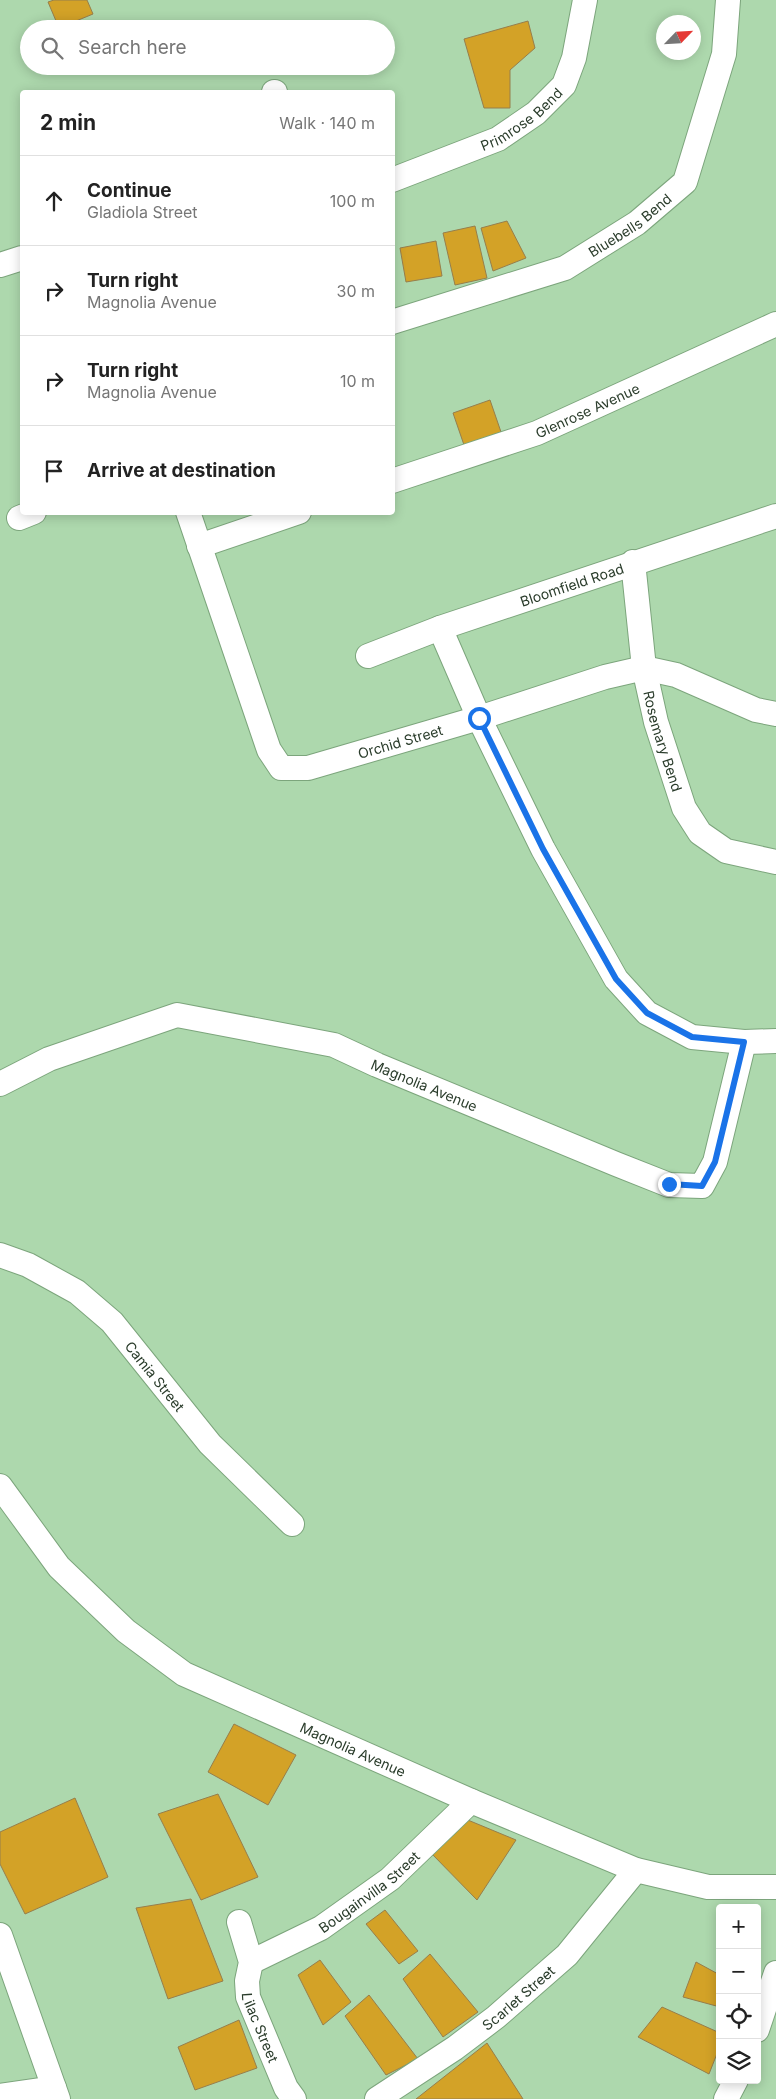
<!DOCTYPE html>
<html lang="en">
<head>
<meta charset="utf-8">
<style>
  :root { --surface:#fff; --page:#f6f6f6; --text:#222; --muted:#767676; --line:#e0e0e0 }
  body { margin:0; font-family:Inter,sans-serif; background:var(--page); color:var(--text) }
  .controls { position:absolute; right:15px; bottom:15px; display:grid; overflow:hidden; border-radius:5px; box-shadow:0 2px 12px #0003 }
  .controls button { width:45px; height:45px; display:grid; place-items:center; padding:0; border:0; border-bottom:1px solid var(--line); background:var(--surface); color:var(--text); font:25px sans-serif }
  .compass { position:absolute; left:656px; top:15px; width:45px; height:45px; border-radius:50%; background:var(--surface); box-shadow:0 2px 12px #0003; rotate:65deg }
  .stop { position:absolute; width:15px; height:15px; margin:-11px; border:4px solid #1a73e8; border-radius:50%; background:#fff }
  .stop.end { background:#1a73e8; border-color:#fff; box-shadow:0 1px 5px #0008 }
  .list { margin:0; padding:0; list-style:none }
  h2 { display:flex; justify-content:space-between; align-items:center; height:65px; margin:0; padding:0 20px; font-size:21px }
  h2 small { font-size:16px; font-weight:400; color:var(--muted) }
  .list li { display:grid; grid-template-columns:32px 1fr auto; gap:15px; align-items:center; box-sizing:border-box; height:90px; padding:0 20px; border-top:1px solid var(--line) }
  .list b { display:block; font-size:19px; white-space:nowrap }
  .list p { margin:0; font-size:16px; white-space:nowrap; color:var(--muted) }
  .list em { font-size:16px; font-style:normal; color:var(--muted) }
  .icon { flex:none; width:28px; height:28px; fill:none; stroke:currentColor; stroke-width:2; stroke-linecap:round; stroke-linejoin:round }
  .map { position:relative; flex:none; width:776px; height:2099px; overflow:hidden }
  .search { position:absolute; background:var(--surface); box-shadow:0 2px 12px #0003; left:20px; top:20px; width:375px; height:55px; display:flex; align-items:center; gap:12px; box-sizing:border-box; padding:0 18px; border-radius:28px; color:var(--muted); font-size:19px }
  .panel { position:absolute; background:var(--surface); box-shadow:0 2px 12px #0003; left:20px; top:90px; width:375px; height:425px; border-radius:5px }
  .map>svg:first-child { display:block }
  .building { fill:#d3a227; stroke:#967e4c }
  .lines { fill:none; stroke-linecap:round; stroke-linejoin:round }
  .street-casing { stroke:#7ca57c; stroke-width:26 }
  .street { stroke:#fff; stroke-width:24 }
  .route { stroke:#1a73e8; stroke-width:6 }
  .labels { text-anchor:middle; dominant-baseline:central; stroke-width:5; stroke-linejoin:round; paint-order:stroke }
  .street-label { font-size:14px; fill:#2a3c2b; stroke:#ddf3dd }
</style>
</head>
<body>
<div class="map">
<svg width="776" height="2099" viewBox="0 0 776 2099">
  <rect width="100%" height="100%" fill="#add8ad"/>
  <g class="building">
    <path d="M54,0H87L93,14L59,28L48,2Z"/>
    <path d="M528,21L535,48L510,70V108H484L464,39Z"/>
    <path d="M507,221L526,258L493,271L481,228Z"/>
    <path d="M475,226L487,278L455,285L443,233Z"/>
    <path d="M436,241L442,276L406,282L400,248Z"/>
    <path d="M490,400L501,432L464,445L453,413Z"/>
    <path d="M234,1724L296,1755L268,1805L208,1772Z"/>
    <path d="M218,1794L258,1877L201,1900L158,1814Z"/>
    <path d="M75,1798L108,1877L25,1914L0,1864V1832Z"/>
    <path d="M463,1818L516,1840L477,1900L431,1853Z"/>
    <path d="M191,1899L223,1981L168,1999L136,1908Z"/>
    <path d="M385,1910L418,1951L399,1964L366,1924Z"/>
    <path d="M430,1954L478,2012L443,2037L403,1979Z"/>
    <path d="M320,1960L351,2002L323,2025L298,1975Z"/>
    <path d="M696,1962L720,1975V2007L683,1997Z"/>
    <path d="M369,1995L418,2059L386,2075L345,2016Z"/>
    <path d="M662,2007L720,2033V2046L709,2074L638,2037Z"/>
    <path d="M239,2020L257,2068L195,2090L178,2047Z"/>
    <path d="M487,2043L523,2099H416Z"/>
  </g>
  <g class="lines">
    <defs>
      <g id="street">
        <path d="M274,92H275"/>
        <path id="s1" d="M392,180L498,139L536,113L564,85L574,58L585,0"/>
        <path d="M0,265L22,258"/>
        <path id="s2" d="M392,322L565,268L637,223L685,182L724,54L728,0"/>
        <path id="s3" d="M392,481L537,433L776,324"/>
        <path id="s4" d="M188,512L269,750L281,768H308L479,718L605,677L644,668L676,675L756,710L776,714"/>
        <path d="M19,518L34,512"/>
        <path d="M199,546L299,512"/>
        <path id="s5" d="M633,562L644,668L656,722L684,808L700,833L726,851L776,862"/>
        <path d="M440,628L479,718L543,849L616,979L647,1013L692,1037L744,1042L776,1041"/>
        <path id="s6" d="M368,656L440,628L776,516"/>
        <path id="s7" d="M0,1084L49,1059L177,1015L334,1045L377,1065L616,1164L669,1185L702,1186L715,1162L744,1042"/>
        <path id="s8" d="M0,1255L28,1265L77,1292L112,1322L210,1444L292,1524"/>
        <path id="s9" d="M0,1486L59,1567L126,1631L184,1674L471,1801L636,1870L708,1887H776"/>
        <path id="s10" d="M239,1922L251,1962L247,1981L248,1997L286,2088L294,2099"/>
        <path d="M0,1935L58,2099"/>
        <path id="s11" d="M251,1962L321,1928L390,1879L471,1801"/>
        <path d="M757,2030L776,1973"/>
        <path d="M0,2096L54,2088"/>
        <path id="s12" d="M377,2099L455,2048L496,2017L567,1955L636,1870"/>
        <path d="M726,2099L736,2080"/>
      </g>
    </defs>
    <use href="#street" class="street-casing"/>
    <use href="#street" class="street"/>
  </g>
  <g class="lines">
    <path class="route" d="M479,718L543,849L616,979L647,1013L692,1037L744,1042L715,1162L702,1186L669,1184"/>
  </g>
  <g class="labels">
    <g class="street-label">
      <text stroke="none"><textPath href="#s1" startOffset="144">Primrose Bend</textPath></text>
      <text stroke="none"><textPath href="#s2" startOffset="259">Bluebells Bend</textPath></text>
      <text stroke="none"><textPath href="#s3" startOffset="208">Glenrose Avenue</textPath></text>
      <text stroke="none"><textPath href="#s6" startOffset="216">Bloomfield Road</textPath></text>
      <text stroke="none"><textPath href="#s4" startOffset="396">Orchid Street</textPath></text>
      <text stroke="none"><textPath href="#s5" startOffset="182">Rosemary Bend</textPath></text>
      <text stroke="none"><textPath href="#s7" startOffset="449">Magnolia Avenue</textPath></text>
      <text stroke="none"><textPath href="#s8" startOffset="201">Camia Street</textPath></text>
      <text stroke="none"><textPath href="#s9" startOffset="450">Magnolia Avenue</textPath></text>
      <text stroke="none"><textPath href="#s11" startOffset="138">Bougainvilla Street</textPath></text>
      <text stroke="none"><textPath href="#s12" startOffset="174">Scarlet Street</textPath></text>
      <text stroke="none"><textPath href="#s10" startOffset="110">Lilac Street</textPath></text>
    </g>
  </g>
</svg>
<div class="controls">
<button>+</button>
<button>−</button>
<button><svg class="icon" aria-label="locate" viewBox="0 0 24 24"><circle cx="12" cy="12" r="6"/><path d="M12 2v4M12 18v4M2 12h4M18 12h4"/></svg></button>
<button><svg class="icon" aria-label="layers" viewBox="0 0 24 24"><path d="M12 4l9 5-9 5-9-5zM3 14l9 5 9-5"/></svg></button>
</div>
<svg class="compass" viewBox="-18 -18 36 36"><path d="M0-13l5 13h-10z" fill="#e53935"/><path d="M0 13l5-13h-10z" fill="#767676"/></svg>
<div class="stop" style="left:479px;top:718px"></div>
<div class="stop end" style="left:669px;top:1184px"></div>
<div class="search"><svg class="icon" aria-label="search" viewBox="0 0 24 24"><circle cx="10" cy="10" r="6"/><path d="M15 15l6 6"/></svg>Search here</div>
<section class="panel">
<h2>2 min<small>Walk · 140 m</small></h2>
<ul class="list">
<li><svg class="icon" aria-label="ahead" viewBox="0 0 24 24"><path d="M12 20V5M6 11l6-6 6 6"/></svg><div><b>Continue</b><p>Gladiola Street</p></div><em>100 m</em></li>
<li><svg class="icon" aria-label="right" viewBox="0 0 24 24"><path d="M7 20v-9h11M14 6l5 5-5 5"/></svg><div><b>Turn right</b><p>Magnolia Avenue</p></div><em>30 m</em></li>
<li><svg class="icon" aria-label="right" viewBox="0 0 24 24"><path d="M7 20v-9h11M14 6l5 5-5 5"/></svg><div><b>Turn right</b><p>Magnolia Avenue</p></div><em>10 m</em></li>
<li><svg class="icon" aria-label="arrive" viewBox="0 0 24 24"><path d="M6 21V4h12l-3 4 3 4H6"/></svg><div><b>Arrive at destination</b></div></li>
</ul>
</section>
</div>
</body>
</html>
